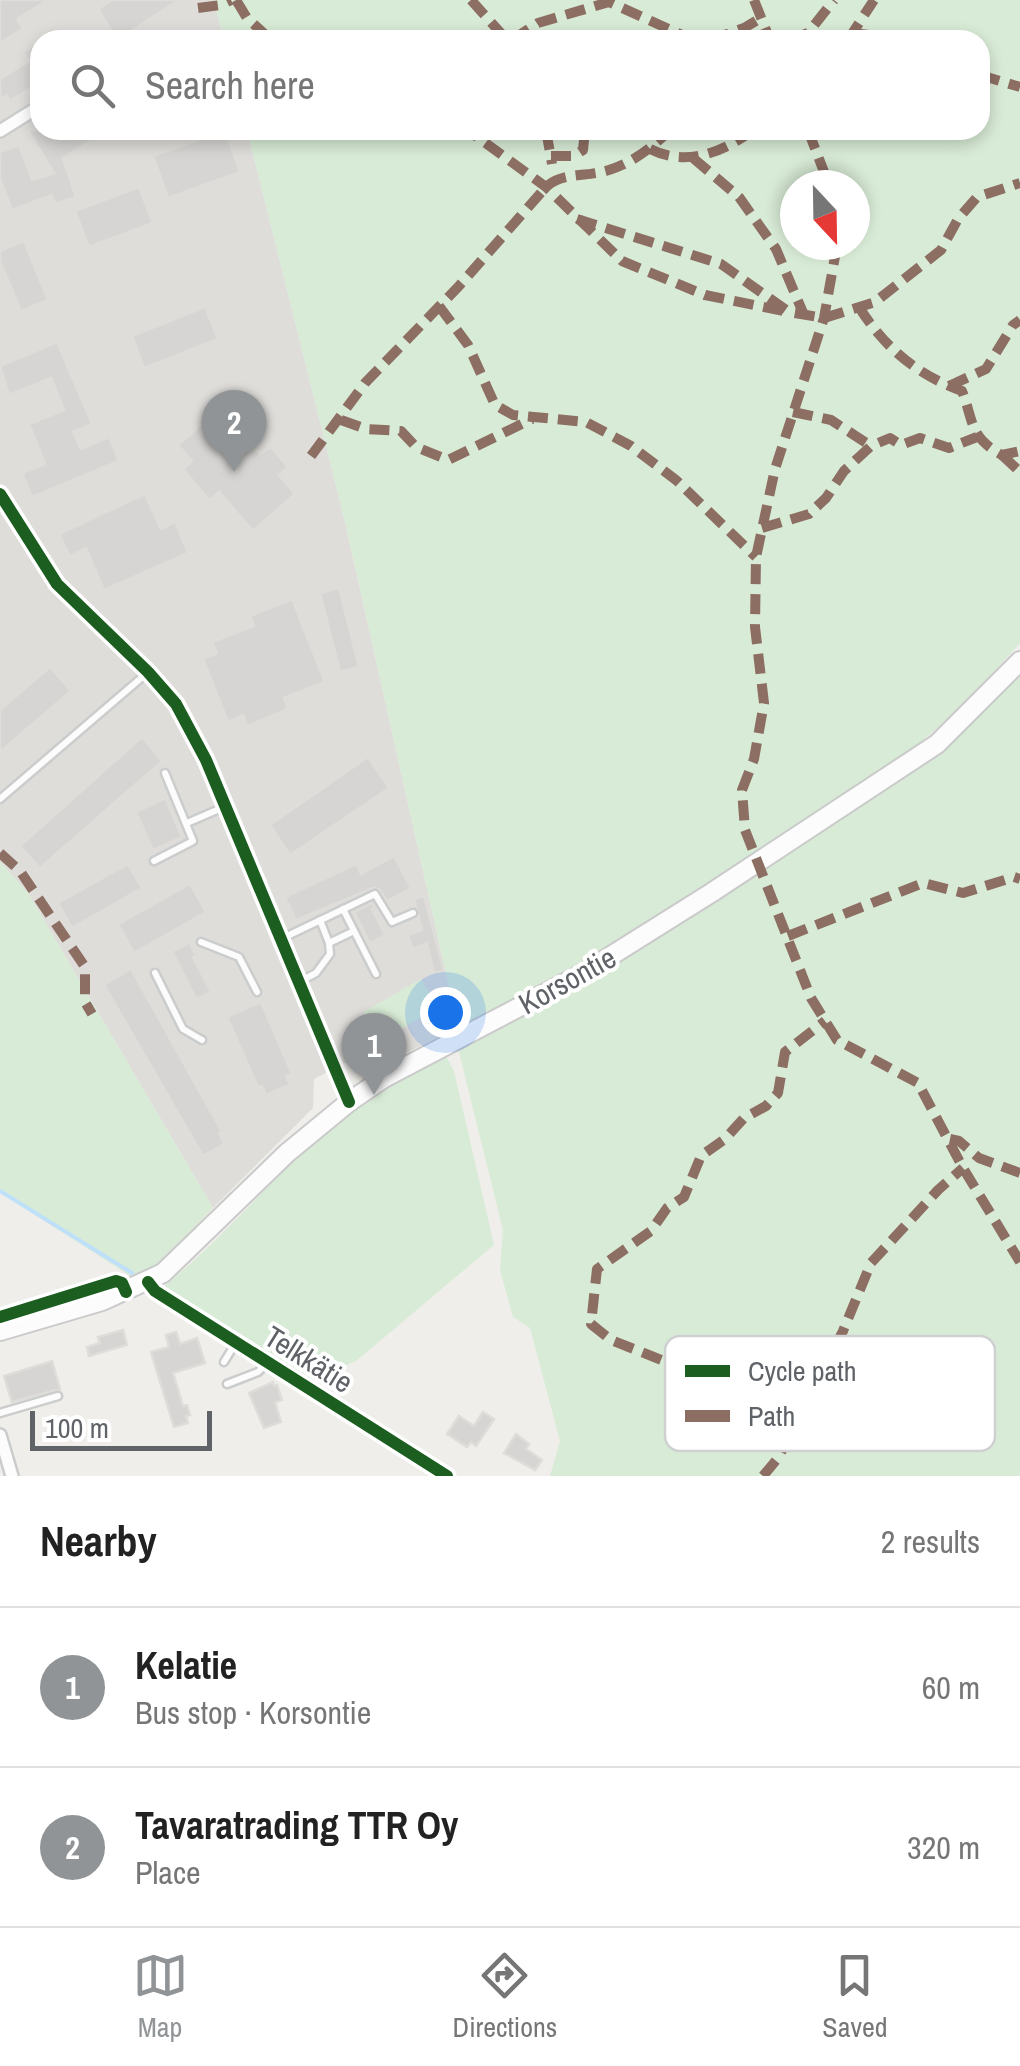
<!DOCTYPE html>
<html lang="en">
<head>
<meta charset="utf-8">
<style>
  :root { --surface:#fff; --page:#f6f6f6; --text:#222; --muted:#767676; --line:#e0e0e0; --accent:#919496 }
  body { margin:0; font-family:"Archivo Narrow",sans-serif; background:var(--page); color:var(--text) }
  .compass { position:absolute; left:780px; top:170px; width:90px; height:90px; border-radius:50%; background:var(--surface); box-shadow:0 5px 15px #0003; rotate:158deg }
  .scale { position:absolute; left:30px; bottom:25px; width:182px; box-sizing:border-box; padding-left:10px; border:5px solid #5f6368; border-top:0; font-size:28px; line-height:35px; white-space:nowrap; color:#5f6368; -webkit-text-stroke:8px #fff; paint-order:stroke }
  .you { position:absolute; left:445px; top:1012px; width:35px; height:35px; margin:-25px; border:8px solid #fff; border-radius:50%; background:#1a73e8; box-shadow:0 0 0 15px #1a73e833 }
  .badge { display:grid; place-items:center; width:65px; height:65px; border-radius:50%; background:var(--accent); color:#fff; font-size:32px; font-weight:700 }
  .pin { position:absolute; translate:-50% -82px; filter:drop-shadow(0 2px 5px #0008) }
  .pin::after { content:''; position:absolute; top:52px; width:35px; height:30px; background:inherit; clip-path:polygon(0 0,100% 0,50% 100%) }
  .list { margin:0; padding:0; list-style:none }
  h2 { display:flex; justify-content:space-between; align-items:center; height:130px; margin:0; padding:0 40px; font-size:42px }
  h2 small { font-size:32px; font-weight:400; color:var(--muted) }
  .list li { display:grid; grid-template-columns:65px 1fr auto; gap:30px; align-items:center; box-sizing:border-box; height:160px; padding:0 40px; border-top:2px solid var(--line) }
  .list b { display:block; font-size:38px; white-space:nowrap }
  .list p { margin:0; font-size:32px; white-space:nowrap; color:var(--muted) }
  .list em { font-size:32px; font-style:normal; color:var(--muted) }
  .icon { flex:none; width:55px; height:55px; fill:none; stroke:currentColor; stroke-width:2; stroke-linecap:round; stroke-linejoin:round }
  .map { position:relative; flex:none; width:1020px; height:1476px; overflow:hidden }
  .search { position:absolute; background:var(--surface); box-shadow:0 5px 15px #0003; left:30px; right:30px; top:30px; height:110px; display:flex; align-items:center; gap:25px; box-sizing:border-box; padding:0 35px; border-radius:30px; color:var(--muted); font-size:38px }
  .sheet { height:450px; background:var(--surface) }
  nav { display:flex; justify-content:space-around; align-items:center; box-sizing:border-box; height:140px; border-top:2px solid var(--line); background:var(--surface); font-size:28px; color:var(--muted) }
  nav a { display:grid; justify-items:center; gap:5px }
  nav .on { color:var(--accent) }
  .map>svg:first-child { display:block }
  .industrial { fill:#dfddda }
  .green { fill:#d8ebd6; fill-rule:evenodd }
  .lines { fill:none; stroke-linecap:round; stroke-linejoin:round }
  .stream { stroke:#bfe0f9; stroke-width:4 }
  .building { fill:#d6d5d3; stroke:#deddd9; stroke-width:2.5 }
  .service-casing { stroke:#cbcccc; stroke-width:11 }
  .minor-casing { stroke:#cbcccc; stroke-width:16 }
  .secondary-casing { stroke:#cacacb; stroke-width:22 }
  .service { stroke:#fdfcfc; stroke-width:6 }
  .minor { stroke:#fdfcfc; stroke-width:11 }
  .secondary { stroke:#fdfcfc; stroke-width:18 }
  .quiet { stroke:#8d6e63; stroke-width:10; stroke-dasharray:20 10; stroke-linecap:butt }
  .cycleway-casing { stroke:#fff; stroke-width:19 }
  .cycleway { stroke:#1b5e20; stroke-width:12 }
  .labels { text-anchor:middle; dominant-baseline:central; stroke-width:8; stroke-linejoin:round; paint-order:stroke }
  .street-label { font-size:30px; fill:#5f6368; stroke:#fff }
  .key { fill:#fff; stroke:#cfd0d2; stroke-width:2.5 }
  .key-label { font-size:28px; fill:#5f6368 }
</style>
</head>
<body>
<div class="map">
<svg width="1020" height="1476" viewBox="0 0 1020 1476">
  <rect width="100%" height="100%" fill="#efeeea"/>
  <path class="industrial" d="M0,0H214L224,40H40V130H247L345,522L458,1027L374,1069L345,1063L314,1079L313,1108L213,1208L28,893L0,862Z"/>
  <g class="green">
    <path d="M214,0H1020V643L960,709L905,755L583,964L516,1001L458,1027L345,522L247,130H980V40H224ZM795,185H855V245H795Z"/>
    <path d="M1020,672V1476H550L560,1441L530,1328L513,1317L500,1270L503,1230L458,1048L564,994L764,865Z"/>
    <path d="M0,862L28,893L213,1208L157,1265L135,1279L0,1192Z"/>
    <path d="M421,979L438,1008L379,1041L363,1012Z"/>
    <path d="M446,1056L454,1071L494,1245L356,1361L312,1380L167,1293L163,1287C231,1233 284,1162 352,1108C380,1086 414,1071 446,1056Z"/>
  </g>
  <g class="lines">
    <path class="stream" d="M0,1191L132,1273"/>
  </g>
  <g class="building">
    <path d="M0,0H48L17,19L23,29L0,43Z"/>
    <path d="M112,0H179L117,40L98,9Z"/>
    <path d="M40,41V82L10,101L7,96L0,99V79L29,61L23,52Z"/>
    <path d="M28,130H108L63,158L76,197L55,204L52,195L12,210L0,179V152L19,145L32,180L54,173Z"/>
    <path d="M225,130L240,172L168,198L153,156Z"/>
    <path d="M139,187L153,223L89,247L75,211Z"/>
    <path d="M24,241L48,300L21,311L0,261V251Z"/>
    <path d="M205,307L218,339L144,368L132,336Z"/>
    <path d="M57,342L92,424L73,432L81,449L109,437L119,461L32,497L22,473L45,464L29,424L64,410L51,378L9,395L0,366Z"/>
    <path d="M220,408L260,454L271,447L288,467L279,475L295,494L253,531L219,492L209,500L183,469L192,461L178,445Z"/>
    <path d="M145,494L161,529L175,522L188,553L104,590L86,548L70,556L59,534Z"/>
    <path d="M339,588L359,667L340,672L320,593Z"/>
    <path d="M292,599L325,682L284,698L288,709L247,726L243,715L228,722L203,659L217,653L212,642L254,626L250,616Z"/>
    <path d="M50,667L71,691L0,752V710Z"/>
    <path d="M142,737L162,761L40,868L20,846Z"/>
    <path d="M368,757L389,788L290,855L270,825Z"/>
    <path d="M165,798L182,837L153,850L136,812Z"/>
    <path d="M394,856L411,888L387,901L379,889L373,888L296,920L285,897L356,864L361,874Z"/>
    <path d="M128,864L142,888L72,928L58,903Z"/>
    <path d="M190,884L206,912L134,953L118,924Z"/>
    <path d="M424,896L444,971L434,973L427,943L413,949L408,935L422,930L414,899Z"/>
    <path d="M372,903L375,907L372,909L385,935L370,943L354,912Z"/>
    <path d="M190,943L196,956L193,957L211,992L196,999L172,951Z"/>
    <path d="M131,969L222,1132L219,1134L224,1144L203,1156L104,985Z"/>
    <path d="M261,1002L292,1074L286,1076L290,1085L266,1095L262,1086L258,1087L227,1017Z"/>
    <path d="M123,1330L127,1345L89,1356L87,1347L100,1343L98,1337Z"/>
    <path d="M176,1332L180,1344L197,1338L205,1363L173,1373L183,1406L187,1405L190,1415L186,1416L188,1423L174,1427L151,1352L169,1347L166,1335Z"/>
    <path d="M52,1361L60,1389L12,1402L4,1376Z"/>
    <path d="M273,1382L274,1386L277,1385L282,1400L275,1402L281,1422L264,1428L249,1393Z"/>
    <path d="M483,1412L494,1419L476,1446L471,1442L467,1447L447,1434L459,1416L474,1426Z"/>
    <path d="M516,1434L529,1444L526,1449L542,1460L535,1470L504,1453Z"/>
  </g>
  <g class="lines">
    <defs>
      <g id="service">
        <path d="M0,799L147,673"/>
        <path d="M187,823L224,807"/>
        <path d="M154,861L193,841L165,773"/>
        <path d="M343,909L376,974"/>
        <path d="M281,939L375,894L392,922L413,913"/>
        <path d="M201,942L239,957L257,992"/>
        <path d="M329,943L354,931"/>
        <path d="M155,973L183,1029L202,1040"/>
        <path d="M299,982L316,973L330,954L329,943L320,920"/>
        <path d="M57,1298L61,1312"/>
        <path d="M224,1362L235,1344"/>
        <path d="M227,1384L258,1372L266,1364"/>
        <path d="M0,1413L58,1396"/>
      </g>
      <g id="minor">
        <path d="M0,131L40,106"/>
        <path d="M0,494L57,584L148,672L176,704L206,760L349,1102"/>
        <path d="M148,1282L155,1291L447,1476"/>
        <path d="M0,1435L12,1476"/>
      </g>
      <path id="secondary" d="M0,1331L102,1301L163,1273L287,1153L349,1102L384,1078L582,974L711,893L937,744L1020,661"/>
    </defs>
    <use href="#service" class="service-casing"/>
    <use href="#minor" class="minor-casing"/>
    <use href="#secondary" class="secondary-casing"/>
    <use href="#service" class="service"/>
    <use href="#minor" class="minor"/>
    <use href="#secondary" class="secondary"/>
    <g class="quiet">
      <path d="M236,0L247,18L271,40"/>
      <path d="M471,0L507,40"/>
      <path d="M754,0L770,40"/>
      <path d="M198,8L221,5L231,0"/>
      <path d="M853,33L909,40"/>
      <path d="M512,40L538,23L609,2L693,40"/>
      <path d="M710,40L744,28L761,18"/>
      <path d="M790,40L808,33L834,0"/>
      <path d="M848,40L874,0"/>
      <path d="M980,75L1020,87"/>
      <path d="M459,130L473,134L546,187L622,261L705,295L783,311"/>
      <path d="M546,130L552,164"/>
      <path d="M808,130L829,185"/>
      <path d="M650,149C686,167 722,153 753,130"/>
      <path d="M551,156H574L583,150L585,130"/>
      <path d="M693,158L739,197L776,249L804,315"/>
      <path d="M577,219L721,264L789,312L824,318L875,302L941,250L958,219L977,197L1020,183"/>
      <path d="M837,245L824,318L775,469L756,557L755,627L764,703L754,759L742,790L745,830L811,998L837,1040L918,1083L963,1168L1020,1262"/>
      <path d="M439,306L468,345L495,405L513,415L586,422L631,446L676,480L756,557"/>
      <path d="M859,307C884,347 917,375 962,391C974,422 969,437 1002,455L1020,451"/>
      <path d="M949,386L986,369L1013,325L1020,320"/>
      <path d="M793,412L831,420L871,446"/>
      <path d="M341,420L366,429L401,431L416,447L448,460L532,419"/>
      <path d="M1002,455L1020,472"/>
      <path d="M311,456L365,383L459,286L546,187C562,172 588,177 609,170C634,162 651,148 670,130"/>
      <path d="M762,528L809,514L826,498L844,471L871,446L890,438L901,445L920,438L949,448L977,437"/>
      <path d="M0,853L20,871L85,967V1002L92,1014"/>
      <path d="M788,936L923,883L963,893L1014,877L1020,879"/>
      <path d="M950,1139L959,1141L979,1158L1020,1173"/>
      <path d="M790,1435L702,1376L611,1340L591,1324L597,1269L651,1231L667,1208L684,1197L701,1156L725,1139L744,1118L766,1106L778,1093L785,1052L825,1021"/>
      <path d="M763,1476L778,1458L843,1331L871,1263L938,1190L963,1168"/>
    </g>
    <defs>
      <g id="cycleway">
        <path d="M0,494L57,584L148,672L176,704L206,760L349,1102"/>
        <path d="M148,1282L155,1291L447,1476"/>
        <path d="M0,1317L116,1281L122,1283L126,1292"/>
      </g>
    </defs>
    <use href="#cycleway" class="cycleway-casing"/>
    <use href="#cycleway" class="cycleway"/>
  </g>
  <g class="labels">
    <g class="street-label">
      <text transform="translate(567 980) rotate(-29)">Korsontie</text>
      <text transform="translate(309 1359) rotate(32)">Telkkätie</text>
    </g>
  </g>
  <rect x="665" y="1336" width="330" height="115" rx="15" class="key"/>
  <rect x="685" y="1365" width="45" height="12" fill="#1b5e20"/>
  <rect x="685" y="1410" width="45" height="12" fill="#8d6e63"/>
  <g class="key-label">
    <text x="748" y="1381">Cycle path</text>
    <text x="748" y="1426">Path</text>
  </g>
</svg>
<svg class="compass" viewBox="-18 -18 36 36"><path d="M0-13l5 13h-10z" fill="#e53935"/><path d="M0 13l5-13h-10z" fill="#767676"/></svg>
<div class="scale">100 m</div>
<div class="you"></div>
<div class="pin badge" style="left:374px;top:1095px">1</div>
<div class="pin badge" style="left:234px;top:472px">2</div>
<div class="search"><svg class="icon" aria-label="search" viewBox="0 0 24 24"><circle cx="10" cy="10" r="6"/><path d="M15 15l6 6"/></svg>Search here</div>
</div>
<section class="sheet">
<h2>Nearby<small>2 results</small></h2>
<ul class="list">
<li><span class="badge">1</span><div><b>Kelatie</b><p>Bus stop · Korsontie</p></div><em>60 m</em></li>
<li><span class="badge">2</span><div><b>Tavaratrading TTR Oy</b><p>Place</p></div><em>320 m</em></li>
</ul>
</section>
<nav>
<a class="on"><svg class="icon" aria-label="map" viewBox="0 0 24 24"><path d="M3 6l6-2 6 2 6-2v14l-6 2-6-2-6 2zM9 4v14M15 6v14"/></svg>Map</a>
<a><svg class="icon" aria-label="directions" viewBox="0 0 24 24"><path d="M12 3l9 9-9 9-9-9zM9 14v-3h6M13 9l2 2-2 2"/></svg>Directions</a>
<a><svg class="icon" aria-label="saved" viewBox="0 0 24 24"><path d="M7 4h10v16l-5-4-5 4z"/></svg>Saved</a>
</nav>
</body>
</html>
